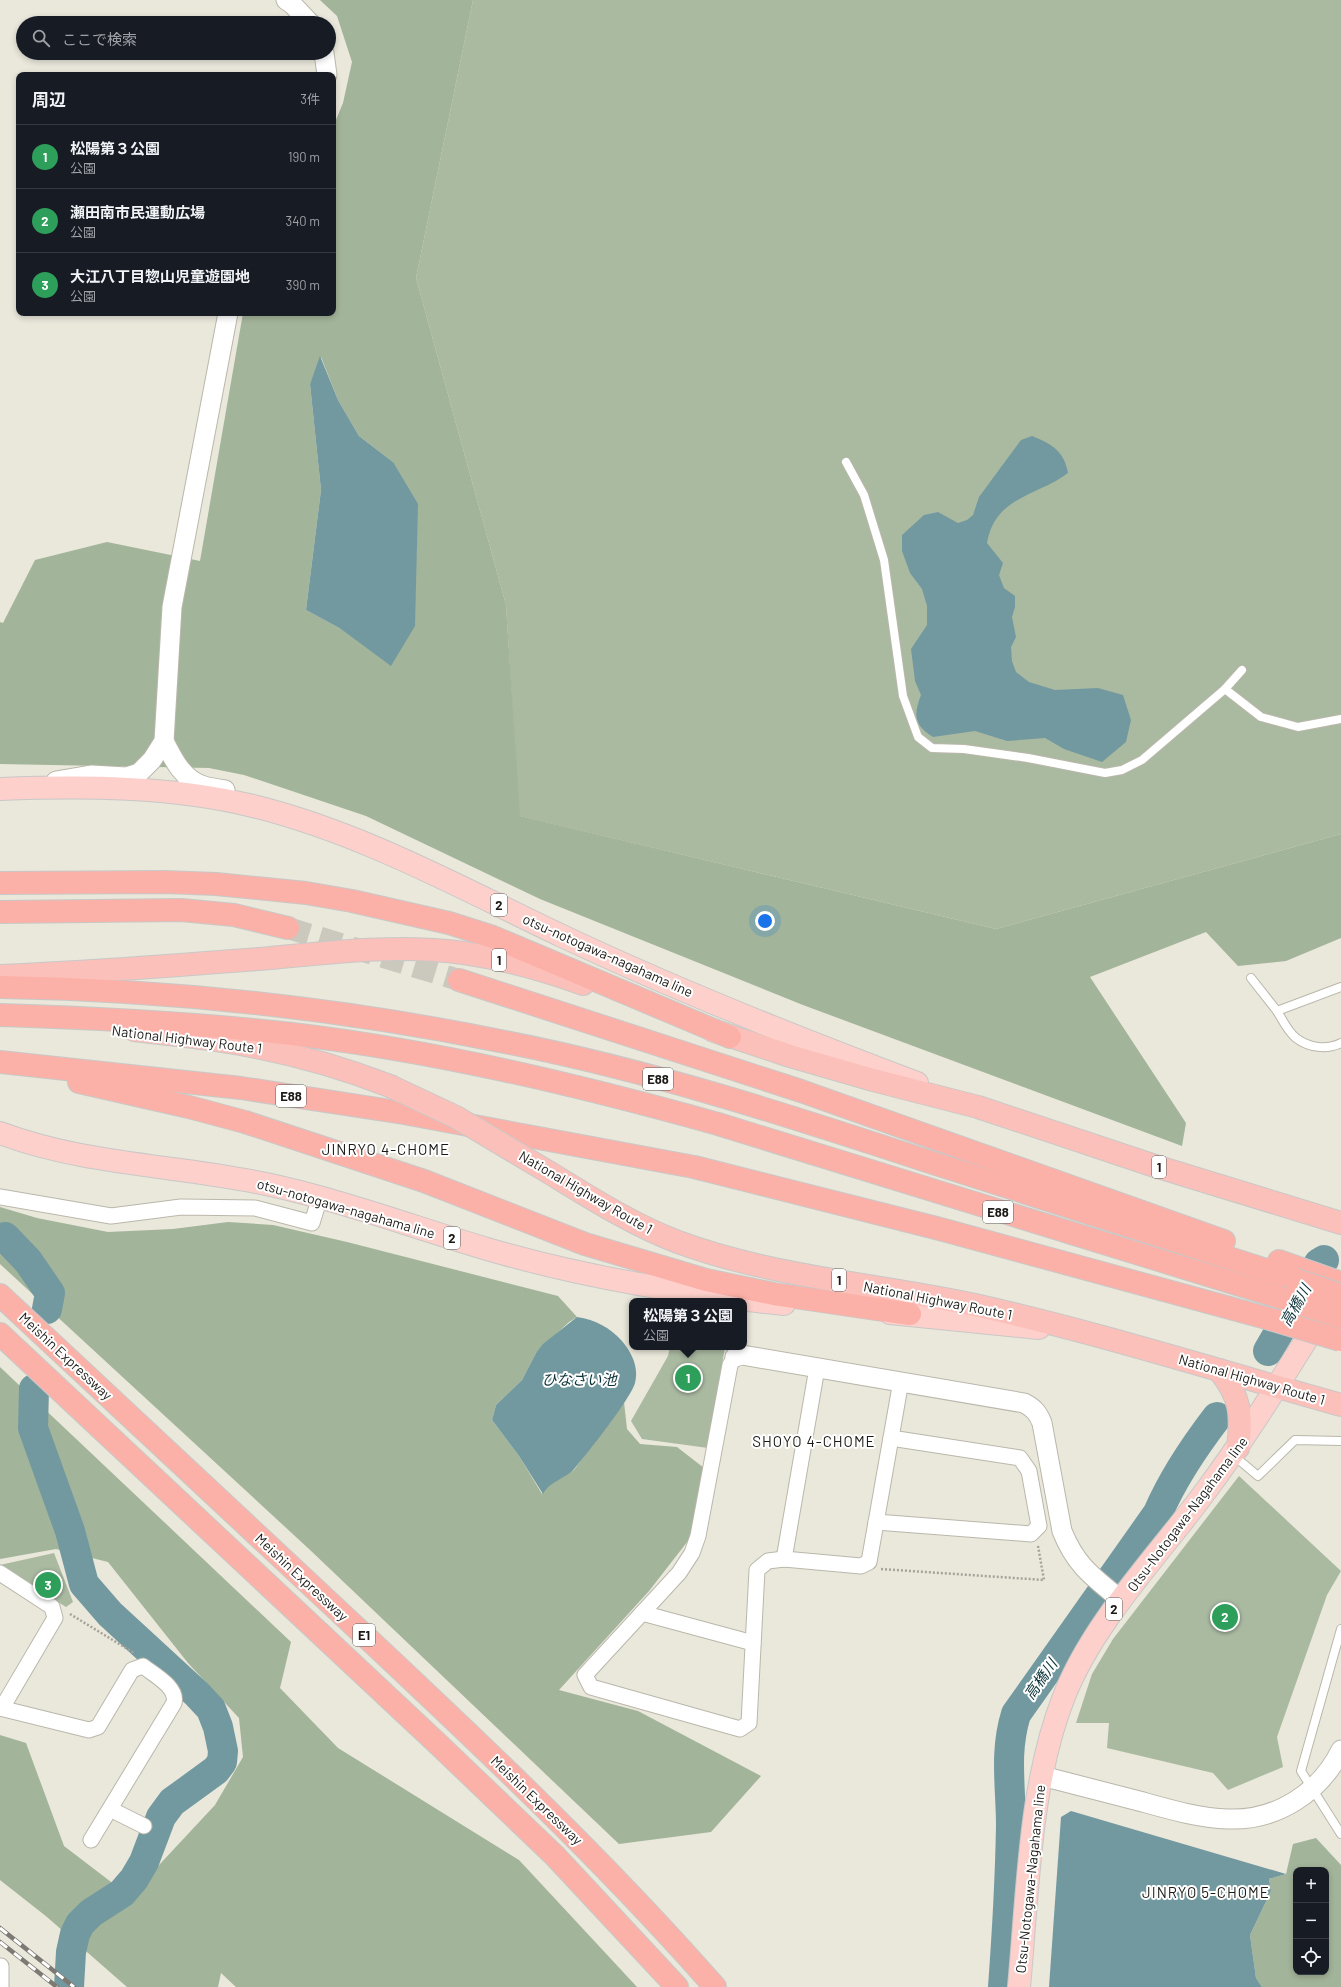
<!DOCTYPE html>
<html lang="ja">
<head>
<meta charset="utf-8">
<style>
  :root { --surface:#171b24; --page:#242831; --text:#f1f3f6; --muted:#9ea1a6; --line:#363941; --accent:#b45309 }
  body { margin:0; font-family:Barlow,"Noto Sans JP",sans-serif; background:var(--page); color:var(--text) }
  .controls { position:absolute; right:12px; bottom:12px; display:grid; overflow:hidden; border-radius:8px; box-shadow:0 2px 6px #0003 }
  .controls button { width:36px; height:36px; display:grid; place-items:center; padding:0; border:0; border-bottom:1px solid var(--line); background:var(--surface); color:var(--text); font:20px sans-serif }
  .you { position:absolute; left:765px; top:921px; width:14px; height:14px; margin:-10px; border:3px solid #fff; border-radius:50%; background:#1a73e8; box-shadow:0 0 0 6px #1a73e833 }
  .badge { display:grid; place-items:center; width:26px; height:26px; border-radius:50%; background:var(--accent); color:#fff; font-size:13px; font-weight:700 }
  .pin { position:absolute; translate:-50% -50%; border:2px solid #fff; box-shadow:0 1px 4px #0006 }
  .popup { position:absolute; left:629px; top:1298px; width:118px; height:52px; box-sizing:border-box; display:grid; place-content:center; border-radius:8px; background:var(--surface); filter:drop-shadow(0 1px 3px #0005); font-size:13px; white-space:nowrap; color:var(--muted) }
  .popup b { font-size:15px; color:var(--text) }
  .popup::after { content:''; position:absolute; left:50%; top:100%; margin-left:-8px; border:8px solid transparent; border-top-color:var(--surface) }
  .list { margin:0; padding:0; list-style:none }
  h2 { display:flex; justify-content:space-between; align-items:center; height:52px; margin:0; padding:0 16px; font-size:17px }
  h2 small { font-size:13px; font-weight:400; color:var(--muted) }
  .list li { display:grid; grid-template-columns:26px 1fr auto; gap:12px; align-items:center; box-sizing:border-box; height:64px; padding:0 16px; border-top:1px solid var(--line) }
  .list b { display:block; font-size:15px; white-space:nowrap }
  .list p { margin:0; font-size:13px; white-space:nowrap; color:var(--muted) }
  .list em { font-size:13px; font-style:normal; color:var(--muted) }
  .icon { flex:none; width:22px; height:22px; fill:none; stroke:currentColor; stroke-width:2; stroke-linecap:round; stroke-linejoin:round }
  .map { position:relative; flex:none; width:1341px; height:1987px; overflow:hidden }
  .search { position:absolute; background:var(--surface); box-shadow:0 2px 6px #0003; left:16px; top:16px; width:320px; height:44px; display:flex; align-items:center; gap:10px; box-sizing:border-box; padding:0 14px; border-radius:22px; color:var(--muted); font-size:15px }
  .panel { position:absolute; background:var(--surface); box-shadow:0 2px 6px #0003; left:16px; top:72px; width:320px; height:244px; border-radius:8px }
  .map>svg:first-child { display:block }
  .green { fill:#aabaa1 }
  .forest { fill:#a2b499; fill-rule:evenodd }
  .water { fill:#7399a0 }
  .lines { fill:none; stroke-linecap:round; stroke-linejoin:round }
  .river { stroke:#7399a0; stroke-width:30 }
  .motorway-tunnel { stroke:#cbc8bd; stroke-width:22; stroke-dasharray:22 11; stroke-linecap:butt }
  .service-casing { stroke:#bab7ab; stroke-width:10 }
  .minor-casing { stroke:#bab7ab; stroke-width:17 }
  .tertiary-casing { stroke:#bab7ab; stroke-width:21 }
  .primary-casing { stroke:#c8c8c7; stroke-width:24 }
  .trunk-casing { stroke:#c8c8c7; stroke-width:24 }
  .motorway-casing { stroke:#c8c8c7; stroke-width:24 }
  .path { stroke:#a5a399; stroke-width:2.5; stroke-dasharray:2 2; stroke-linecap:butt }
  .service { stroke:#fff; stroke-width:8 }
  .minor { stroke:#fff; stroke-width:15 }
  .tertiary { stroke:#fff; stroke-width:19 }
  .primary { stroke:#fdd0cb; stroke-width:22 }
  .trunk { stroke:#fcc0ba; stroke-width:22 }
  .motorway { stroke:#fcb1a8; stroke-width:22 }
  .rail-casing { stroke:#7c7a73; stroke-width:4.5 }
  .rail { stroke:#fff; stroke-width:3; stroke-dasharray:9; stroke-linecap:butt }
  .trunk-bridge-casing { stroke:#c8c8c7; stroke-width:24; stroke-linecap:butt }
  .motorway-bridge-casing { stroke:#c8c8c7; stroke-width:24; stroke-linecap:butt }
  .trunk-bridge { stroke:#fcc0ba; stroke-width:22 }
  .motorway-bridge { stroke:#fcb1a8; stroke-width:22 }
  .labels { text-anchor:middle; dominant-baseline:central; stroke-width:4; stroke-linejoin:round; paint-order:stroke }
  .shield { fill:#fff; stroke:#5f5f5c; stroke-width:1 }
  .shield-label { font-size:13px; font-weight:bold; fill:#1b1a16 }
  .street-label { font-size:14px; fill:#1b1a16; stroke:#fff }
  .neighbourhood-label { font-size:15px; letter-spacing:1px; fill:#1b1a16; stroke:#fff }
  .water-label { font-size:15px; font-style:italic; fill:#0c3339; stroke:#fff }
</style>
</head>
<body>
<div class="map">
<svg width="1341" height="1987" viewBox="0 0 1341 1987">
  <rect width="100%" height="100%" fill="#eae7db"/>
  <g class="green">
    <path d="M473,0H1341V834L996,929L519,816L506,605L416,278Z"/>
    <path d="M670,1347H725L708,1448L642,1439L631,1421L668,1356Z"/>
    <path d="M1239,1476L1341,1571L1327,1595L1277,1737L1283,1767L1228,1790L1213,1773L1107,1748L1109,1723H1076L1092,1674L1113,1639Z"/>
    <path d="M54,1553L73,1602L66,1607L0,1567V1565Z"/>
  </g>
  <g class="forest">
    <path d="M320,0H473L416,278L506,605L520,816L996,929L1341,834V938L1286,961L1238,966L1206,932L1090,977L1186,1123L1182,1146L803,1005L540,899L366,816L244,775L209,768L0,764V622L3,623L35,560L107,542L200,561L243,313H333V127L343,103L352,62L337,16ZM321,357L338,400L359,436L393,462L341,629L306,610L321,490L310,384Z"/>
    <path d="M0,1207L37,1218L108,1232L173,1229L228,1222L273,1225L347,1242L558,1296L577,1317L569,1322L536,1353L522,1380L496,1405L492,1420L519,1456L542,1494L548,1485L574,1470L624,1402L627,1429L640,1444L677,1447L704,1468L691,1537L649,1591L559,1690L638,1711L761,1776L711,1832L619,1844L309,1549L0,1264Z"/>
    <path d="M0,1367L291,1642L280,1688L338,1748L519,1860L637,1987H236L221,1973L218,1987H127L47,1917L0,1880V1735L26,1743L64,1846L132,1898L160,1864L215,1805L243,1757L239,1718L188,1663L108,1562L56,1549L0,1559Z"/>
    <path d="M1316,1838L1341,1865V1987H1262L1256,1978L1250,1935L1271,1891L1269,1879L1286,1874L1293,1844ZM1296,1870H1326V1972H1296Z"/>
  </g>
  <g class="water">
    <path d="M320,356L338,400L359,436L393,462L418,504L415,626L391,666L341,629L306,610L321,490L310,384Z"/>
    <path d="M1032,436C1052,444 1064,451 1068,473C1038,496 995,496 987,543L1003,563L999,575L1004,588L1015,596V607L1012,617L1016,637L1011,647L1012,661L1016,672L1029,682L1055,690L1098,688L1123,695L1131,720L1126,742L1102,762L1064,749L1045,738L1007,741L975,731L933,737C914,725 913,716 921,695L915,681L911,649L927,625V606L922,589L910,573L902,551V535L924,515L938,512L958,523L967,520L973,515L979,497L1021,440Z"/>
    <path d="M577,1317C596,1320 609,1327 622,1341C632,1353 639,1367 635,1383C631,1398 587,1454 575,1468C566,1479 551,1480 543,1494L519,1456L492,1420L496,1405L522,1380L536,1353L543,1344Z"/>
    <path d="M1071,1811L1286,1874L1269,1879L1271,1891L1250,1935L1256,1978L1262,1987H1049L1061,1817Z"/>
  </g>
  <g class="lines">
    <g class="river">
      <path d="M5,1237L28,1261L50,1293L47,1309"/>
      <path d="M1268,1351L1319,1263L1324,1260"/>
      <path d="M34,1389L33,1428L70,1531L84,1584L110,1614L197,1694L211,1709L218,1727L223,1751L222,1762L216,1770L172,1802L161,1817L144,1862L134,1879L122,1893L91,1913L80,1924L75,1934L71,1952L69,1987"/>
      <path d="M1003,1987C1007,1933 1010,1880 1011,1826C1011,1786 1004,1753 1016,1714L1158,1513C1173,1478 1194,1447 1217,1417"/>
    </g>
    <path class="motorway-tunnel" d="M288,928L459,980"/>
    <defs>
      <g id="service">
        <path d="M846,462L864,495L884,560L903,696L918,737L932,748L964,749L1028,758L1105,773L1122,770L1142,760L1225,689L1242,670"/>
        <path d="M1225,689L1261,717L1298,727L1341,719"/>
        <path d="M1251,978L1277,1011L1341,987"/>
        <path d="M1277,1011C1282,1019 1288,1032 1296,1038C1309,1048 1327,1050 1341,1043"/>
        <path d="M1233,1455L1258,1476L1295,1440L1341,1441"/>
        <path d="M1341,1629L1301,1771L1341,1834"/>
      </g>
      <g id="minor">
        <path d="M0,1197L111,1216L181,1207L255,1208L312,1223L320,1197"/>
        <path d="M735,1357L730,1365L698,1536L692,1553L679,1573L585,1675L591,1687L740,1729L749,1723L757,1570L768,1561L784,1559L861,1566L869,1562L901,1381"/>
        <path d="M876,1522L1031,1534L1039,1526L1029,1471L1020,1458L891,1438"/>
        <path d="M784,1559L817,1368"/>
        <path d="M0,1573L52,1607L55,1618L2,1708"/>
        <path d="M642,1613L753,1643"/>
        <path d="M0,1708L89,1730L98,1727L132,1670L143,1666C154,1675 178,1687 174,1703L91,1840"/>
        <path d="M110,1809L144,1826"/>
        <path d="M1,1966V1987"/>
      </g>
      <g id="tertiary">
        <path d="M286,0L292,4L310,23"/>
        <path d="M324,53L327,75"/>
        <path d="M164,741C173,759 183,780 204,786C211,788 218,789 225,790"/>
        <path d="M56,781L91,775L126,777L139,773L152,760L164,741L172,607L228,313"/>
        <path d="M735,1357L742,1355L1024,1403C1034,1408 1038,1413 1042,1423L1062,1531C1076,1566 1093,1577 1121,1600"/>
        <path d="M1042,1776C1074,1784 1107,1793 1139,1801C1168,1809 1198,1818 1228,1819C1276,1821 1320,1793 1341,1750"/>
      </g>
      <g id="primary">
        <path d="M0,789C84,786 171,786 253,806C362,833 459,887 560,935C676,990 797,1038 917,1083"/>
        <path d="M0,1133C85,1165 177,1165 266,1184C341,1200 413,1227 487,1249C583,1277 684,1294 784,1304"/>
        <path d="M890,1313L1039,1328"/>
        <path d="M1019,1987C1028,1892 1029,1783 1065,1694C1095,1620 1158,1556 1205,1492C1252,1429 1292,1362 1334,1296"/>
      </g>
      <g id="trunk">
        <path d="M0,976C91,972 181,965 271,958C334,952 400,944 464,953C504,959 545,970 583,984"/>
        <path d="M134,1030C164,1034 193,1036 222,1041C280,1050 336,1065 390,1086"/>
        <path d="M712,1030L790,1056L873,1080L978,1107L1155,1166L1341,1223"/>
        <path d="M550,1173C591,1198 633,1225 678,1242C773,1277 876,1284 975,1305C1099,1333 1219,1371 1341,1405"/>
        <path d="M1219,1370C1241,1398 1242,1414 1238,1448"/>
      </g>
      <g id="motorway">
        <path d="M0,883L165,882L216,884L306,893L352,901L449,923L493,937L730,1037"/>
        <path d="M0,912L181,910L234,915L288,928"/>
        <path d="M459,980L801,1091L1224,1241"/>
        <path d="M0,987C170,990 339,1008 505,1042C648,1070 787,1115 924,1160C1048,1199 1171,1239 1294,1279"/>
        <path d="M0,1015C98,1018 195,1023 292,1034C436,1051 578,1085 718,1124L1279,1297"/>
        <path d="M0,1062L241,1088L404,1113L694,1167L940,1229L1270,1319"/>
        <path d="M79,1082L189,1107L245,1122L424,1181L585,1244L706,1280L774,1294L910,1314"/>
        <path d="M1279,1261L1341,1283"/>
        <path d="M0,1295C116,1403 231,1511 347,1619C474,1738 600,1856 715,1987"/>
        <path d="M0,1334L439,1745L555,1856L677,1987"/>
      </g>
    </defs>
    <use href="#service" class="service-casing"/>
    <use href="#minor" class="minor-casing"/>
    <use href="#tertiary" class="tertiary-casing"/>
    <use href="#primary" class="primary-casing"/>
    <use href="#trunk" class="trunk-casing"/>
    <use href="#motorway" class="motorway-casing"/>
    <g class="path">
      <path d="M881,1569L1044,1580L1038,1546"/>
      <path d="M70,1614L134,1653"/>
    </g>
    <use href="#service" class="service"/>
    <use href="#minor" class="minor"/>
    <use href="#tertiary" class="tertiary"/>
    <use href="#primary" class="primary"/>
    <use href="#trunk" class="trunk"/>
    <use href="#motorway" class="motorway"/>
    <defs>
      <g id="rail">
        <path d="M0,1928L74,1987"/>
        <path d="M0,1942L57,1987"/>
      </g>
    </defs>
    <use href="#rail" class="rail-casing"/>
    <use href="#rail" class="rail"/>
    <defs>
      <path id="trunk-bridge" d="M390,1086L456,1117L550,1173"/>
      <g id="motorway-bridge">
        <path d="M1294,1279L1341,1295"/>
        <path d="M1279,1297L1341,1317"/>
        <path d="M1270,1319L1340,1340"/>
      </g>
    </defs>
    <use href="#trunk-bridge" class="trunk-bridge-casing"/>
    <use href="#motorway-bridge" class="motorway-bridge-casing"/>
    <use href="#trunk-bridge" class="trunk-bridge"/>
    <use href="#motorway-bridge" class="motorway-bridge"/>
  </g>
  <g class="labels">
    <g class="shield">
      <rect x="491" y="894" width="16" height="22" rx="3"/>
      <rect x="492" y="949" width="14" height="22" rx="3"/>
      <rect x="643" y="1068" width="30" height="22" rx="3"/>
      <rect x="276" y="1085" width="30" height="22" rx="3"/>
      <rect x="1152" y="1156" width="14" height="22" rx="3"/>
      <rect x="983" y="1201" width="30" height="22" rx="3"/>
      <rect x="444" y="1227" width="16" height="22" rx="3"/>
      <rect x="832" y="1269" width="14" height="22" rx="3"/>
      <rect x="1106" y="1598" width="16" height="22" rx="3"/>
      <rect x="353" y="1624" width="22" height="22" rx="3"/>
    </g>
    <g class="shield-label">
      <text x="499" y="905">2</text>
      <text x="499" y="960">1</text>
      <text x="658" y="1079">E88</text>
      <text x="291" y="1096">E88</text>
      <text x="1159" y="1167">1</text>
      <text x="998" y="1212">E88</text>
      <text x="452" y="1238">2</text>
      <text x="839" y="1280">1</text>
      <text x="1114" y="1609">2</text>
      <text x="364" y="1635">E1</text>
    </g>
    <g class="street-label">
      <text transform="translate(608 955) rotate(24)">otsu-notogawa-nagahama line</text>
      <text transform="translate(187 1039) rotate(7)">National Highway Route 1</text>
      <text transform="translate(586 1192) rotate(30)">National Highway Route 1</text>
      <text transform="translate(346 1208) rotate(16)">otsu-notogawa-nagahama line</text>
      <text transform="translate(938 1300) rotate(11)">National Highway Route 1</text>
      <text transform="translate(66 1356) rotate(43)">Meishin Expressway</text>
      <text transform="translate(1252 1379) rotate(16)">National Highway Route 1</text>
      <text transform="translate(1187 1514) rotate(-53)">Otsu-Notogawa-Nagahama line</text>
      <text transform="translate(302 1577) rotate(43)">Meishin Expressway</text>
      <text transform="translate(537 1800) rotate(44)">Meishin Expressway</text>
      <text transform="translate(1030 1879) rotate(-84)">Otsu-Notogawa-Nagahama line</text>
    </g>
    <g class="neighbourhood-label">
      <text x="386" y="1149">JINRYO 4-CHOME</text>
      <text x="814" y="1441">SHOYO 4-CHOME</text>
      <text x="1206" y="1892">JINRYO 5-CHOME</text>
    </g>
    <g class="water-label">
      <text transform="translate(1295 1305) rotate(-60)">高橋川</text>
      <text x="579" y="1379">ひなさい池</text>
      <text transform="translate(1040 1679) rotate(-55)">高橋川</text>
    </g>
  </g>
</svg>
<div class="controls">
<button>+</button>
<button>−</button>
<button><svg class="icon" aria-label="locate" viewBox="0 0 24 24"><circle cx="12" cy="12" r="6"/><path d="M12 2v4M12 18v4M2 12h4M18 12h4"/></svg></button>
</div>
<div class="you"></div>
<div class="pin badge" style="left:688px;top:1378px;background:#2e9e5b">1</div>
<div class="popup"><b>松陽第３公園</b>公園</div>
<div class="pin badge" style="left:1225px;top:1617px;background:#2e9e5b">2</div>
<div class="pin badge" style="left:48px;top:1585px;background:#2e9e5b">3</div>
<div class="search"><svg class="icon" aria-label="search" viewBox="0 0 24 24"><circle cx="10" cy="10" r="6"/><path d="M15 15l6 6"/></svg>ここで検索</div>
<section class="panel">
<h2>周辺<small>3件</small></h2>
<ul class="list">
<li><span class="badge" style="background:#2e9e5b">1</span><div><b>松陽第３公園</b><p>公園</p></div><em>190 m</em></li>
<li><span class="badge" style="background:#2e9e5b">2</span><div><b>瀬田南市民運動広場</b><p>公園</p></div><em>340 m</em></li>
<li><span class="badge" style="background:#2e9e5b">3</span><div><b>大江八丁目惣山児童遊園地</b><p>公園</p></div><em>390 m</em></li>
</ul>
</section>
</div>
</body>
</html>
